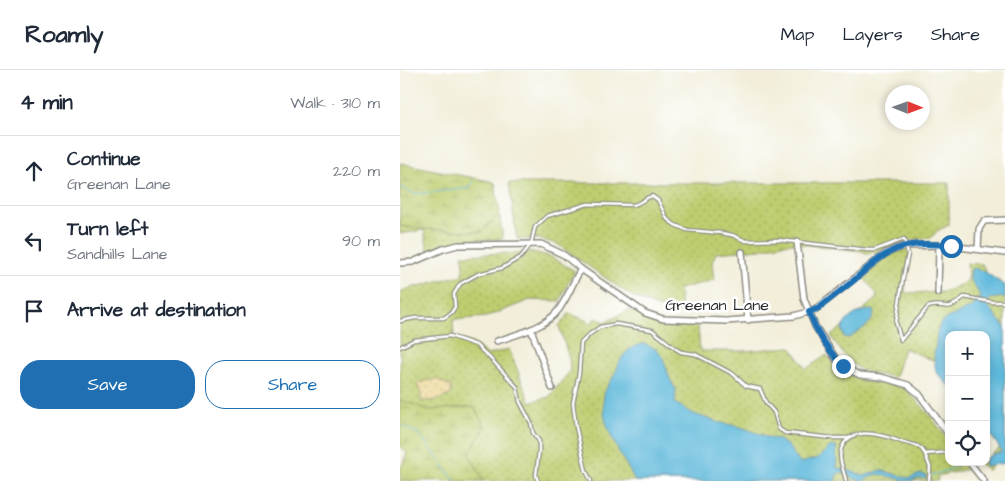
<!DOCTYPE html>
<html lang="en">
<head>
<meta charset="utf-8">
<style>
  :root { --surface:#fff; --page:#f6f6f7; --text:#1f2937; --muted:#747a83; --line:#e0e1e3; --accent:#1f6fb2 }
  body { margin:0; font-family:"Architects Daughter",sans-serif; background:var(--page); color:var(--text) }
  .controls { position:absolute; right:15px; bottom:15px; display:grid; overflow:hidden; border-radius:10px; box-shadow:0 2px 8px #0003 }
  .controls button { width:45px; height:45px; display:grid; place-items:center; padding:0; border:0; border-bottom:1px solid var(--line); background:var(--surface); color:var(--text); font:25px sans-serif }
  .compass { position:absolute; left:485px; top:15px; width:45px; height:45px; border-radius:50%; background:var(--surface); box-shadow:0 2px 8px #0003; rotate:91deg }
  .stop { position:absolute; width:15px; height:15px; margin:-11px; border:4px solid #1f6fb2; border-radius:50%; background:#fff }
  .stop.end { background:#1f6fb2; border-color:#fff; box-shadow:0 1px 5px #0008 }
  .list { margin:0; padding:0; list-style:none }
  h2 { display:flex; justify-content:space-between; align-items:center; height:65px; margin:0; padding:0 20px; font-size:21px }
  h2 small { font-size:16px; font-weight:400; color:var(--muted) }
  .list li { display:grid; grid-template-columns:32px 1fr auto; gap:15px; align-items:center; box-sizing:border-box; height:70px; padding:0 20px; border-top:1px solid var(--line) }
  .list b { display:block; font-size:19px; white-space:nowrap }
  .list p { margin:0; font-size:16px; white-space:nowrap; color:var(--muted) }
  .list em { font-size:16px; font-style:normal; color:var(--muted) }
  .actions { display:flex; gap:10px; padding:15px 20px }
  .actions a { flex:1; padding:11px 0; border:1px solid var(--accent); border-radius:20px; text-align:center; font-size:18px; color:var(--accent) }
  .actions .main { background:var(--accent); color:#fff }
  .icon { flex:none; width:28px; height:28px; fill:none; stroke:currentColor; stroke-width:2; stroke-linecap:round; stroke-linejoin:round }
  .map { position:relative; flex:none; width:605px; height:411px; overflow:hidden }
  header { display:flex; align-items:center; gap:30px; box-sizing:border-box; height:70px; padding:0 25px; background:var(--surface); border-bottom:1px solid var(--line) }
  header strong { font-size:24px }
  nav { display:flex; gap:28px; margin-inline-start:auto; font-size:18px }
  main { display:flex }
  aside { flex:1; background:var(--surface) }
  .map>svg:first-child { display:block }
  .grass { fill:url(#grass-dots); stroke:#747c4d }
  .wetland { fill:url(#wetland-marsh); stroke:#747c4d }
  .sand { fill:url(#sand-dots); stroke:#8c8264 }
  .water { fill:#5cb7da; stroke:#447182 }
  .lines { fill:none; stroke-linecap:round; stroke-linejoin:round }
  .stream { stroke:#5cb7da; stroke-width:1 }
  .service-casing { stroke:#8e8c82; stroke-width:5 }
  .minor-casing { stroke:#8e8c82; stroke-width:8 }
  .service { stroke:#fff; stroke-width:2.5 }
  .minor { stroke:#fff; stroke-width:5 }
  .route { stroke:#1f6fb2; stroke-width:6 }
  .labels { text-anchor:middle; dominant-baseline:central; stroke-width:5; stroke-linejoin:round; paint-order:stroke }
  .street-label { font-size:16px; fill:#2b2b2b; stroke:#fff }
</style>
</head>
<body>
<header>
<strong>Roamly</strong>
<nav><a>Map</a><a>Layers</a><a>Share</a></nav>
</header>
<main>
<aside>
<h2>4 min<small>Walk · 310 m</small></h2>
<ul class="list">
<li><svg class="icon" aria-label="ahead" viewBox="0 0 24 24"><path d="M12 20V5M6 11l6-6 6 6"/></svg><div><b>Continue</b><p>Greenan Lane</p></div><em>220 m</em></li>
<li><svg class="icon" aria-label="left" viewBox="0 0 24 24"><path d="M17 20v-9H6M10 6l-5 5 5 5"/></svg><div><b>Turn left</b><p>Sandhills Lane</p></div><em>90 m</em></li>
<li><svg class="icon" aria-label="arrive" viewBox="0 0 24 24"><path d="M6 21V4h12l-3 4 3 4H6"/></svg><div><b>Arrive at destination</b></div></li>
</ul>
<div class="actions"><a class="main">Save</a><a>Share</a></div>
</aside>
<div class="map">
<svg width="605" height="411" viewBox="0 0 605 411">
  <defs>
    <pattern id="grass-dots" width="8" height="8" patternUnits="userSpaceOnUse" patternTransform="scale(1.25)"><rect width="8" height="8" fill="#becd6f"/><path d="M2 2h.1M6 6h.1" fill="none" stroke="#a3b060" stroke-width="1.8" stroke-linecap="round"/></pattern>
    <pattern id="wetland-marsh" width="20" height="14" patternUnits="userSpaceOnUse" patternTransform="scale(1.25)"><rect width="20" height="14" fill="#becd6f"/><path d="M1 5h8M5 5V1M11 12h8M15 12V8" fill="none" stroke="#a3b060"/></pattern>
    <pattern id="sand-dots" width="8" height="8" patternUnits="userSpaceOnUse" patternTransform="scale(1.25)"><rect width="8" height="8" fill="#eeda9e"/><path d="M2 2h.1M6 6h.1" fill="none" stroke="#cb8" stroke-width="1.8" stroke-linecap="round"/></pattern>
  </defs>
  <rect width="100%" height="100%" fill="#fff"/>
  <filter id="ink" filterUnits="userSpaceOnUse"><feTurbulence type="fractalNoise" baseFrequency=".02" numOctaves="2"/><feDisplacementMap in="SourceGraphic" scale="10" xChannelSelector="R" yChannelSelector="G"/><feConvolveMatrix kernelMatrix="1 2 1 2 8 2 1 2 1" color-interpolation-filters="sRGB"/></filter>
  <filter id="wash" filterUnits="userSpaceOnUse"><feTurbulence type="fractalNoise" baseFrequency=".0096" numOctaves="4" result="noise"/><feDisplacementMap in="SourceGraphic" scale="20" xChannelSelector="R" yChannelSelector="G"/><feGaussianBlur stdDeviation="1.12" result="paint"/><feColorMatrix in="noise" values="0 0 0 0 0 0 0 0 0 0 0 0 0 0 0 0 0 1.4 0 .05"/><feComposite in="paint" operator="in"/></filter>
  <g filter="url(#wash)">
    <rect width="100%" height="100%" fill="#f2eeda"/>
    <g class="grass">
      <path d="M95,113L103,169L59,171L28,181L24,160L0,164V114Z"/>
      <path d="M109,113H549V155L537,161L531,168L509,170L468,184L462,181L394,173L381,174L360,179L316,183L312,192L314,210L279,219L281,242L255,236L233,227L157,174L139,169H117Z"/>
      <path d="M509,179V194L505,201V223L545,222L568,211L567,193L582,194L587,204L605,215V386H603L587,401L580,393L586,392V388L600,378L586,359V265H549L537,292L504,278L495,307C486,305 476,305 467,302C452,298 439,279 431,266L476,229L477,224L462,206C477,194 489,182 509,179Z"/>
      <path d="M133,182L149,186L175,201L168,213L160,231L130,230L86,247L53,250L54,267L74,274L88,285L109,279L130,332L149,327L170,301L169,288L159,256L169,243L192,253L195,248L206,252L229,240L260,252L298,257L300,281H343L391,277L406,299L427,285C440,301 454,311 475,313C484,314 494,314 502,317C511,321 546,364 549,373C550,378 549,386 549,392H563L568,399L537,406L538,411H51L0,374V223L7,219L62,205L64,193L62,185Z"/>
    </g>
    <g class="wetland">
      <path d="M0,93L94,112L100,142L81,162L24,159L0,156Z"/>
      <path d="M0,330L29,340L74,337L85,357L69,384L84,411H0V400L7,383L0,376Z"/>
    </g>
    <path class="sand" d="M36,309L51,316V324L38,330L21,331V322L16,313Z"/>
    <g class="water">
      <path d="M573,198L584,201L605,216V227L589,229L588,237L605,257V393L585,396L584,392H586V388L593,384L602,382L586,357V265H549V316L536,302L534,288L537,263L540,254L547,248L572,237L581,227L570,209L571,199Z"/>
      <path d="M471,240L474,241C472,258 461,257 450,268L444,267L442,259C446,247 460,240 471,240Z"/>
      <path d="M245,274L258,280L263,288L270,309L276,320L275,333L294,344L317,352L341,357L370,368L377,369L387,375L400,393L418,388L431,376L436,377L437,398L445,399L464,406L480,400L509,408L520,404L526,405V409L521,408L509,411L477,404L462,411L453,408L441,402L437,404L435,411H235C222,385 199,355 204,325C206,316 213,309 216,301C221,286 229,275 245,274Z"/>
    </g>
    <g class="lines">
      <g class="stream">
        <path d="M0,117L15,124L70,118L73,110"/>
        <path d="M0,355L19,364L55,411"/>
        <path d="M529,406L557,397"/>
      </g>
    </g>
  </g>
  <g filter="url(#ink)">
    <g class="lines">
      <defs>
        <g id="service">
          <path d="M0,251L15,248H44L51,243L55,237L54,224L60,214L78,204L102,198L121,187L131,174L135,157L147,146L188,134L234,135C241,133 245,128 252,126L258,130L267,149L275,155L287,160L321,163L332,165L346,171L378,170L468,180H475L504,169L508,184L503,208L496,253L501,270L528,237C547,231 544,245 564,227L592,232H605"/>
          <path d="M0,277L14,270L50,266L76,275L90,288L117,317L120,332L131,353L133,363L139,371V381L136,405L138,411"/>
          <path d="M191,411L186,401L176,357L173,333L179,303L181,273L190,264L200,257L216,254L252,260L276,279L281,282L295,284L333,304L346,316L360,319L366,333L374,342L379,359L385,363L433,368H449"/>
          <path d="M446,411C444,400 437,387 442,377C452,355 483,365 499,371C510,375 520,373 525,384"/>
          <path d="M529,411L530,397L525,384L549,382"/>
        </g>
        <g id="minor">
          <path d="M397,172L404,229L415,256L436,289L443,297L460,305L481,307L508,315L519,324L549,365"/>
          <path d="M578,179L579,159L584,151L605,150"/>
          <path d="M342,182L348,250"/>
          <path d="M0,193L13,192L43,179L58,175L141,174L164,185L181,199L245,243L263,249L326,251L394,246L415,240L486,183L504,176L544,175L605,183"/>
          <path d="M538,223L539,175"/>
          <path d="M131,259L152,318"/>
          <path d="M97,271C120,263 151,257 163,233C170,222 174,210 181,199"/>
          <path d="M569,392L584,411"/>
        </g>
      </defs>
      <use href="#service" class="service-casing"/>
      <use href="#minor" class="minor-casing"/>
      <use href="#service" class="service"/>
      <use href="#minor" class="minor"/>
    </g>
  </g>
  <g class="lines" filter="url(#ink)">
    <path class="route" d="M443,296C429,281 416,262 409,242L419,238C430,229 442,220 453,211C488,179 502,169 551,176"/>
  </g>
  <g class="labels">
    <g class="street-label">
      <text x="317" y="235">Greenan Lane</text>
    </g>
  </g>
</svg>
<div class="controls">
<button>+</button>
<button>−</button>
<button><svg class="icon" aria-label="locate" viewBox="0 0 24 24"><circle cx="12" cy="12" r="6"/><path d="M12 2v4M12 18v4M2 12h4M18 12h4"/></svg></button>
</div>
<svg class="compass" viewBox="-18 -18 36 36"><path d="M0-13l5 13h-10z" fill="#e53935"/><path d="M0 13l5-13h-10z" fill="#747a83"/></svg>
<div class="stop" style="left:551px;top:176px"></div>
<div class="stop end" style="left:443px;top:296px"></div>
</div>
</main>
</body>
</html>
